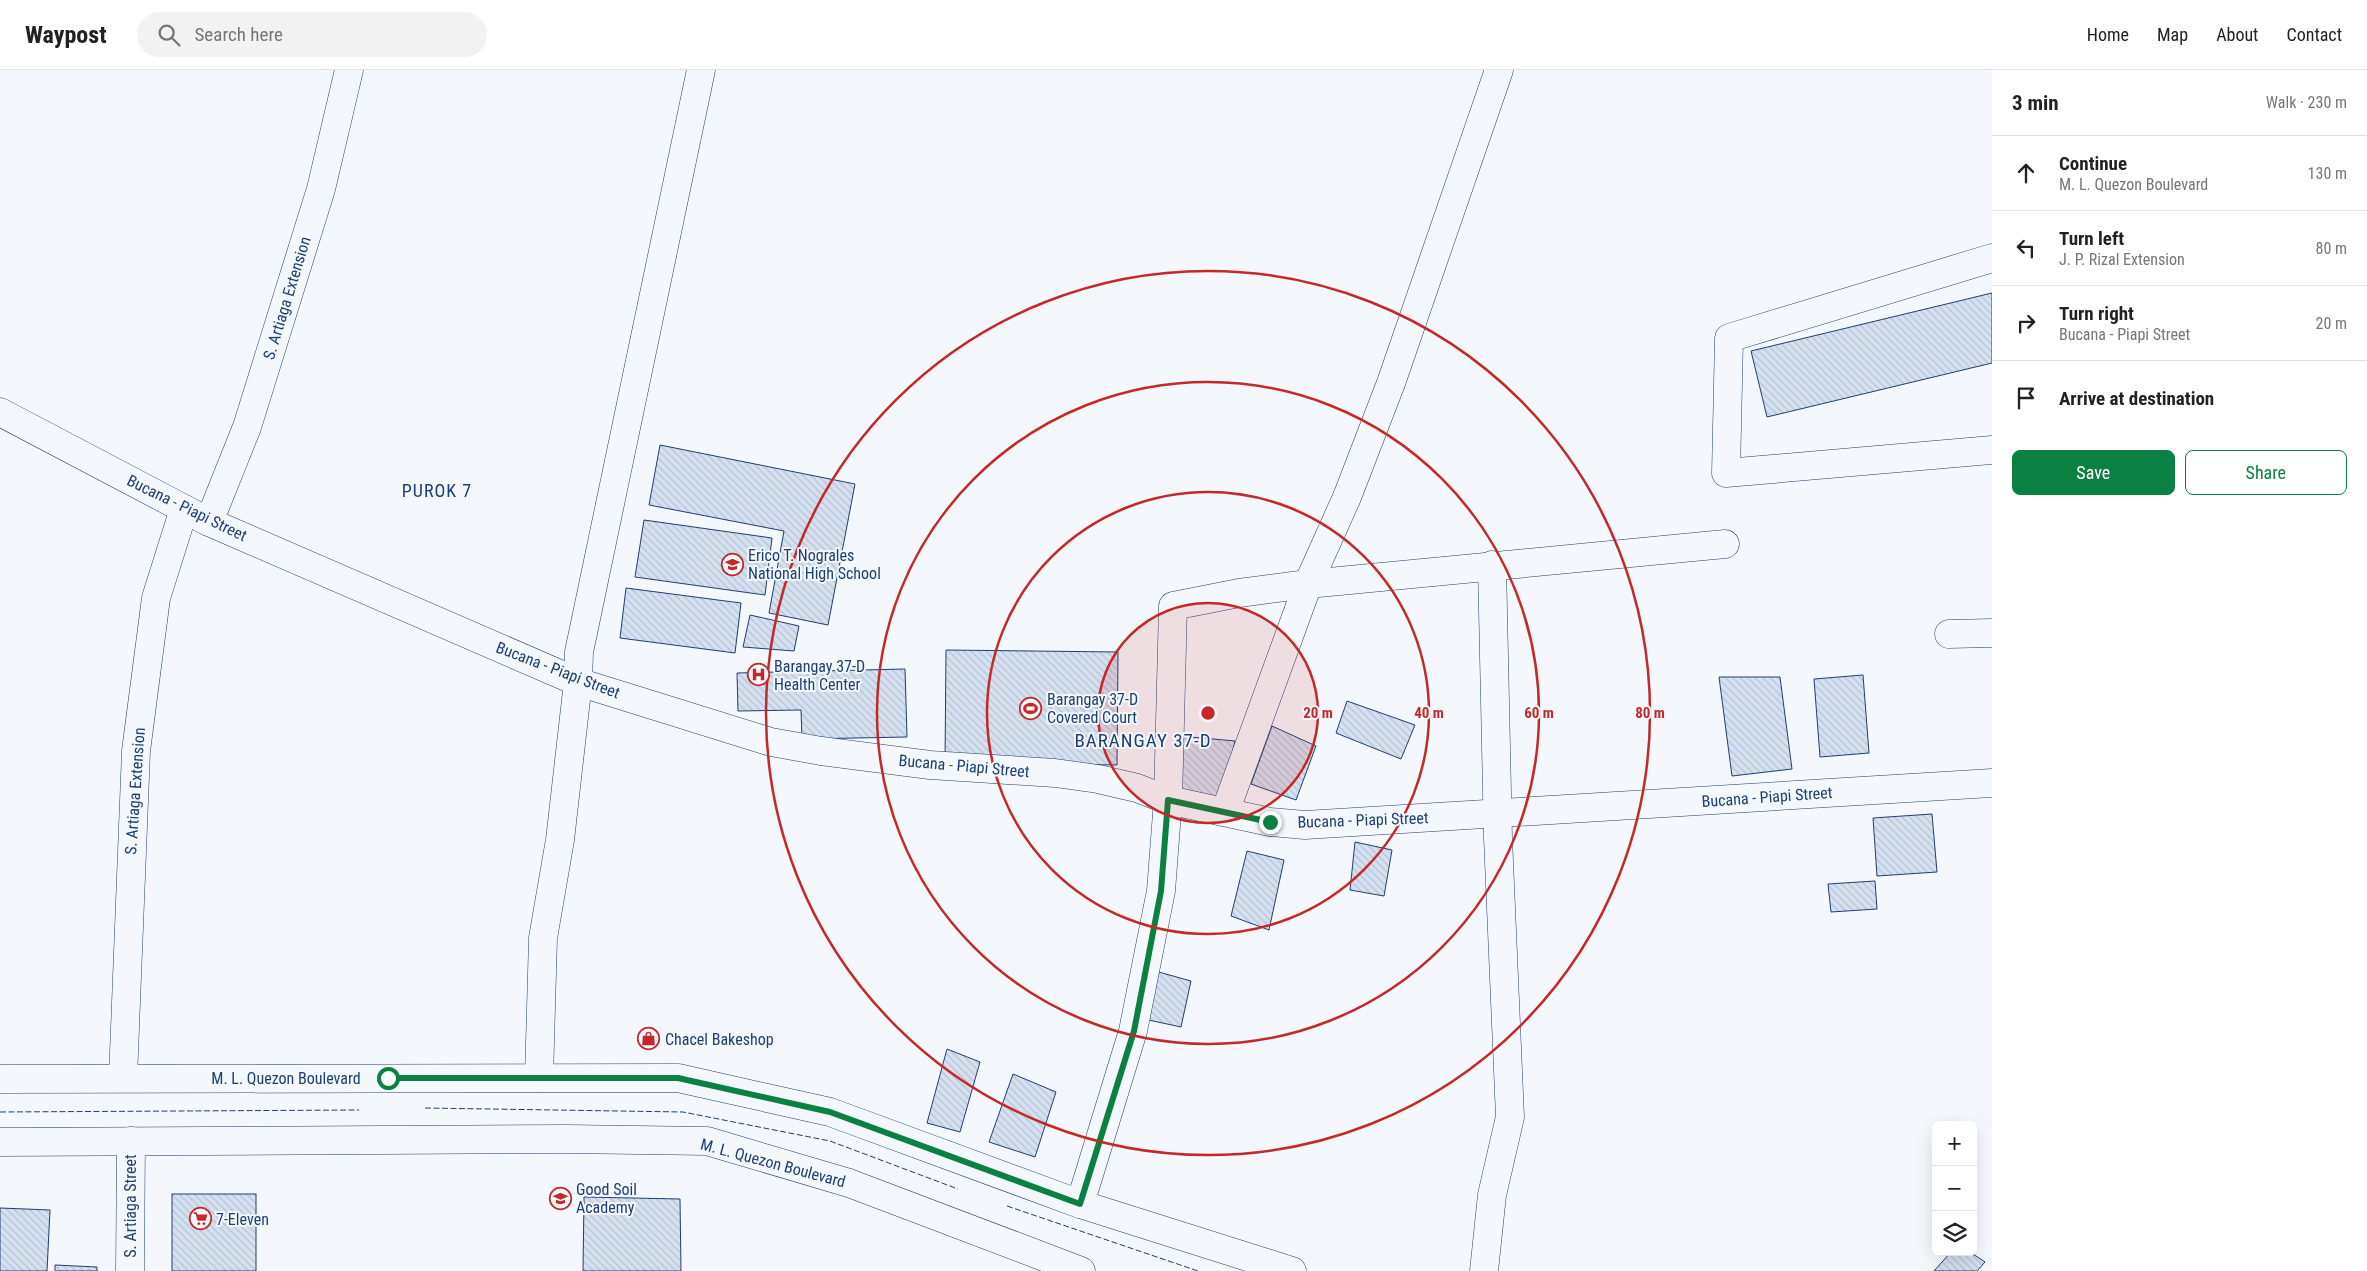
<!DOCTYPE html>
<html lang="en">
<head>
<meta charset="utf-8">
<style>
  :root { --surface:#fff; --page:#f2f2f2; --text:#222; --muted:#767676; --line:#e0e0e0; --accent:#0b8043 }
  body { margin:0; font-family:"Roboto Condensed",sans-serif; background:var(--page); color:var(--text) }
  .controls { position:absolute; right:15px; bottom:15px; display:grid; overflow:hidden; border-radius:8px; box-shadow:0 5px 20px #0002 }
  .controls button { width:45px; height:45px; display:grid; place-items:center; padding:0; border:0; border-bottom:1px solid var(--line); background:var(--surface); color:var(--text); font:25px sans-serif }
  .stop { position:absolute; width:15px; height:15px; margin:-11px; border:4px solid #0b8043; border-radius:50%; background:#fff }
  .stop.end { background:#0b8043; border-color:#fff; box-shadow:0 1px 5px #0008 }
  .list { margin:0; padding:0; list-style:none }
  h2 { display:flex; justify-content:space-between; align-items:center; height:65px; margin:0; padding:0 20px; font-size:21px }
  h2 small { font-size:16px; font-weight:400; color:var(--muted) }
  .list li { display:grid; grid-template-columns:32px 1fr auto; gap:15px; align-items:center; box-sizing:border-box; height:75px; padding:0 20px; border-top:1px solid var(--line) }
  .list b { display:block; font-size:19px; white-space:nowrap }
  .list p { margin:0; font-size:16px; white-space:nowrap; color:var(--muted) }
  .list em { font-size:16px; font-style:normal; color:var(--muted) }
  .actions { display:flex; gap:10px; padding:15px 20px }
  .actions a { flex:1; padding:11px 0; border:1px solid var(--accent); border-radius:8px; text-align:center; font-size:18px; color:var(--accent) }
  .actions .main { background:var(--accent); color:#fff }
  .icon { flex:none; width:28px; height:28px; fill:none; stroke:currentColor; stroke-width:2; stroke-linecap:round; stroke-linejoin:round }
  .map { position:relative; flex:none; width:1992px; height:1201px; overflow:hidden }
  header { display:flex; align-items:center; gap:30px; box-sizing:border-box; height:70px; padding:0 25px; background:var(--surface); border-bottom:1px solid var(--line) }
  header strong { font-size:24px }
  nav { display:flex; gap:28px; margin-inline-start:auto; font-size:18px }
  .search { width:350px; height:45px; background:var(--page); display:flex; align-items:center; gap:12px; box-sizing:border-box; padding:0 18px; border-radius:28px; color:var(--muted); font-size:19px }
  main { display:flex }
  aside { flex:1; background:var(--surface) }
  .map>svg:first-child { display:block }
  .building { fill:url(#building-back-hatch); stroke:#1d3f73 }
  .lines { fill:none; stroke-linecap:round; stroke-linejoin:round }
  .minor-casing { stroke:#1d3f73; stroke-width:29 }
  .major-casing { stroke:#1d3f73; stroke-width:29 }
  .minor { stroke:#f4f7fb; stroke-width:28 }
  .major { stroke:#f4f7fb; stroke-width:28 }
  .fence { stroke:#1d3f73; stroke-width:1; stroke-dasharray:6 2.5; stroke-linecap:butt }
  .route { stroke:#0b8043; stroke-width:6 }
  .ring { fill:none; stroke:#c62828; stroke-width:2.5 }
  .labels { text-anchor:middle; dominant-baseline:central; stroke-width:4; stroke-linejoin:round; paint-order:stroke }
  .street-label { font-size:16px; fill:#1d3f73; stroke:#f4f7fb }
  .poi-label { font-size:16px; fill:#1d3f73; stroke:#f4f7fb; text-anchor:start }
  .neighbourhood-label { font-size:18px; letter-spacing:1px; fill:#1d3f73; stroke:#f4f7fb }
  .quarter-label { font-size:19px; letter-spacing:1px; fill:#1d3f73; stroke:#f4f7fb }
  .centre { fill:#c62828; stroke:#f4f7fb; stroke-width:2.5 }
  .ring-label { font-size:15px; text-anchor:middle; font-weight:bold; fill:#c62828; stroke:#f4f7fb; stroke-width:4; stroke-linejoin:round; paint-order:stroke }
</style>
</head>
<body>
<header>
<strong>Waypost</strong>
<div class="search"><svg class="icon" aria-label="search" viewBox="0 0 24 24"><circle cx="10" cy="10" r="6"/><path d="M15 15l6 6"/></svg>Search here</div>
<nav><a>Home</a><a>Map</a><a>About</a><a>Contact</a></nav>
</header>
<main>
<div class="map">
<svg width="1992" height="1201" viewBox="0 0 1992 1201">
  <defs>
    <pattern id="building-back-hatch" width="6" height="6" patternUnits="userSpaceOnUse" patternTransform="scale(1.25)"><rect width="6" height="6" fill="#d5e0f0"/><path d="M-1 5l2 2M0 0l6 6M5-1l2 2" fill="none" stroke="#b6c1d1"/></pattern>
  </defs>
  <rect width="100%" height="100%" fill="#f4f7fb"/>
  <g class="building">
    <path d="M1992,223V293L1767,347L1751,281Z"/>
    <path d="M660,375L855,414L828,555L769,543L784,461L649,435Z"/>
    <path d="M644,450L772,468L765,525L635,507Z"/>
    <path d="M626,518L741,533L735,583L620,568Z"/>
    <path d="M750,545L799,556L794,581L743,577Z"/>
    <path d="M946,580L1118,582L1117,695L945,693Z"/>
    <path d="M905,599L907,667L802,669L801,640L738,641L737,603Z"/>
    <path d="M1863,605L1869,683L1820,687L1814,609Z"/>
    <path d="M1719,607H1780L1792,699L1732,706Z"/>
    <path d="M1347,631L1415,655L1401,689L1336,663Z"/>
    <path d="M1272,656L1316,676L1296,730L1251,714Z"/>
    <path d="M1180,666L1235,671L1220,736L1173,726Z"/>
    <path d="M1932,744L1937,802L1877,806L1873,748Z"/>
    <path d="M1355,772L1392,780L1384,826L1350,820Z"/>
    <path d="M1247,781L1284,790L1269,860L1231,846Z"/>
    <path d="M1875,811L1877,839L1831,842L1828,814Z"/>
    <path d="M1155,901L1191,911L1181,957L1144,949Z"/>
    <path d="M947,979L980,992L960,1062L927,1053Z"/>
    <path d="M1013,1004L1056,1022L1035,1087L989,1072Z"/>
    <rect x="172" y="1124" width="84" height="77"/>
    <path d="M584,1127L680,1129L681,1201H583Z"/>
    <path d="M0,1138L50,1140L47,1201H0Z"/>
    <path d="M1951,1182H1970L1985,1192L1977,1201H1934Z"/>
    <path d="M55,1195L97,1197V1201H55Z"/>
  </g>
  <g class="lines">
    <defs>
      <g id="minor">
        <path d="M1992,188L1729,268L1726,403L1992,380"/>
        <path d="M0,342L209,452L578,612L771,672L821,681L930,695L1055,703L1098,709L1137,718L1168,730L1270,752L1305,755L1992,713"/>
        <path d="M209,452L247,357L321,119L349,0"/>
        <path d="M1949,564L1992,563"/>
        <path d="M1225,742L1308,514L1347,427L1391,313L1499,0"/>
        <path d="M123,1008L136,681L156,528L184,439"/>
        <path d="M539,1008L543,868L560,770L578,612L579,582L701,0"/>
        <path d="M1080,1134L1133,961L1161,821L1168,730L1173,536L1239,523L1308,514L1725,474"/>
        <path d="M130,1201L131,1071"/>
        <path d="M1484,1201L1492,1125L1510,1047L1498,768L1492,495"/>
      </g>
      <g id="major">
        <path d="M0,1009L678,1008L830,1042L1080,1134L1292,1201"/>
        <path d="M0,1072L567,1069L707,1071L849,1113L1081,1201"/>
      </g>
    </defs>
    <use href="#minor" class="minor-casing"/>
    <use href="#major" class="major-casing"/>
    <use href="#minor" class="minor"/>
    <use href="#major" class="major"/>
    <g class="fence">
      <path d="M425,1038L683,1042L830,1071L958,1119"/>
      <path d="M0,1042L359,1040"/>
      <path d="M1007,1136L1198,1201"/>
    </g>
  </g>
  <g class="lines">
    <path class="route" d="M388,1008H678L830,1042L1080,1134L1134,961L1161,821L1168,730L1270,752"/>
  </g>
  <circle cx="1208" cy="643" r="110" fill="#c62828" fill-opacity=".12"/>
  <g class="ring">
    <circle cx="1208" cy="643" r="110"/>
    <circle cx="1208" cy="643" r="221"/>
    <circle cx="1208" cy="643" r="331"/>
    <circle cx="1208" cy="643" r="442"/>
  </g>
  <defs>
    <symbol id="school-ring" viewBox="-11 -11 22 22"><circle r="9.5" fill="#f4f7fb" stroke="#c62828" stroke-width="1.5"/><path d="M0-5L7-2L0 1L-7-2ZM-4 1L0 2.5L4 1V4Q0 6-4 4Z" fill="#c62828"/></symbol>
    <symbol id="hospital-ring" viewBox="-11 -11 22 22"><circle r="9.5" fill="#f4f7fb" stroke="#c62828" stroke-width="1.5"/><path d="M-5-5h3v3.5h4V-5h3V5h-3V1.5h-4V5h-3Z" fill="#c62828"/></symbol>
    <symbol id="stadium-ring" viewBox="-11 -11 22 22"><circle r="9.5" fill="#f4f7fb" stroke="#c62828" stroke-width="1.5"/><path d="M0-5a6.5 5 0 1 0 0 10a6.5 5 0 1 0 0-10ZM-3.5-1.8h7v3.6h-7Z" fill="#c62828"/></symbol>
    <symbol id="shop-ring" viewBox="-11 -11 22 22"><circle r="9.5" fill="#f4f7fb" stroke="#c62828" stroke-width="1.5"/><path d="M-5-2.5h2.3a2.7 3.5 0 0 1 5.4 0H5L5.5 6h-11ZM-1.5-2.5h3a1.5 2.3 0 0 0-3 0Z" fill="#c62828"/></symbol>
    <symbol id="supermarket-ring" viewBox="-11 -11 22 22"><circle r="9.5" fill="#f4f7fb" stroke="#c62828" stroke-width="1.5"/><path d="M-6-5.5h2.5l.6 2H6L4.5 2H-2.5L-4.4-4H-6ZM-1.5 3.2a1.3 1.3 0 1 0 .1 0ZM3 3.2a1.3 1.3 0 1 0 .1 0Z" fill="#c62828"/></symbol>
  </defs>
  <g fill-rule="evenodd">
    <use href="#school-ring" x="720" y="482" width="25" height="25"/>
    <use href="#hospital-ring" x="746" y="592" width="25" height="25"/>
    <use href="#stadium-ring" x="1018" y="626" width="25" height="25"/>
    <use href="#shop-ring" x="636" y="956" width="25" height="25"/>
    <use href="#school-ring" x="548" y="1116" width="25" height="25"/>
    <use href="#supermarket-ring" x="188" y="1136" width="25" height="25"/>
  </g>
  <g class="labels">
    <g class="street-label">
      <text transform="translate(287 228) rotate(-73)">S. Artiaga Extension</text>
      <text transform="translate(187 438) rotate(26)">Bucana - Piapi Street</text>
      <text transform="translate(558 600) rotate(21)">Bucana - Piapi Street</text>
      <text transform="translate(964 696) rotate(5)">Bucana - Piapi Street</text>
      <text transform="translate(135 721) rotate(-86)">S. Artiaga Extension</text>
      <text transform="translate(1767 727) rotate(-4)">Bucana - Piapi Street</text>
      <text transform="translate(1363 750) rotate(-2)">Bucana - Piapi Street</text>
      <text x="286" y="1008">M. L. Quezon Boulevard</text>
      <text transform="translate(773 1093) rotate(15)">M. L. Quezon Boulevard</text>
      <text transform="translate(130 1136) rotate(-90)">S. Artiaga Street</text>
    </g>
    <g class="poi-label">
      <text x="748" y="485">Erico T. Nograles<tspan x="748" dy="18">National High School</tspan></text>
      <text x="774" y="596">Barangay 37-D<tspan x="774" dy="18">Health Center</tspan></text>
      <text x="1047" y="629">Barangay 37-D<tspan x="1047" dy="18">Covered Court</tspan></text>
      <text x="665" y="969">Chacel Bakeshop</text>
      <text x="576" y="1119">Good Soil<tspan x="576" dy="18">Academy</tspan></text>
      <text x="216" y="1149">7-Eleven</text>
    </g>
    <g class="neighbourhood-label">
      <text x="437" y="420">PUROK 7</text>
    </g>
    <g class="quarter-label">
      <text x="1143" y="670">BARANGAY 37-D</text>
    </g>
  </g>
  <circle cx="1208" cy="643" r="8" class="centre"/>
  <g class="ring-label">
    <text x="1318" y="648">20 m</text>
    <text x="1429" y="648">40 m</text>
    <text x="1539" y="648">60 m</text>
    <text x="1650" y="648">80 m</text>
  </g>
</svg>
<div class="controls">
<button>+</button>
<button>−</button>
<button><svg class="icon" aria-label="layers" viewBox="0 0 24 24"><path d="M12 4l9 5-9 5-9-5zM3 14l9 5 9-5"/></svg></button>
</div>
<div class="stop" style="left:388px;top:1008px"></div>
<div class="stop end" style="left:1270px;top:752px"></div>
</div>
<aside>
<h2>3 min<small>Walk · 230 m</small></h2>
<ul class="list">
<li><svg class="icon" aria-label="ahead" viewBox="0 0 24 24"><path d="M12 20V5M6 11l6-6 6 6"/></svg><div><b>Continue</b><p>M. L. Quezon Boulevard</p></div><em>130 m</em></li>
<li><svg class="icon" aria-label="left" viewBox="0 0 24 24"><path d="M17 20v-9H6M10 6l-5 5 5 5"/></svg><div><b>Turn left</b><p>J. P. Rizal Extension</p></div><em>80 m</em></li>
<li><svg class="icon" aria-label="right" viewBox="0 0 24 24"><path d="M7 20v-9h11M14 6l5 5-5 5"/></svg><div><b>Turn right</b><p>Bucana - Piapi Street</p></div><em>20 m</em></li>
<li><svg class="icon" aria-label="arrive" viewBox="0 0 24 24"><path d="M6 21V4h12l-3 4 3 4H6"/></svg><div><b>Arrive at destination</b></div></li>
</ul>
<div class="actions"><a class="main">Save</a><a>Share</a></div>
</aside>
</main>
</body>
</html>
